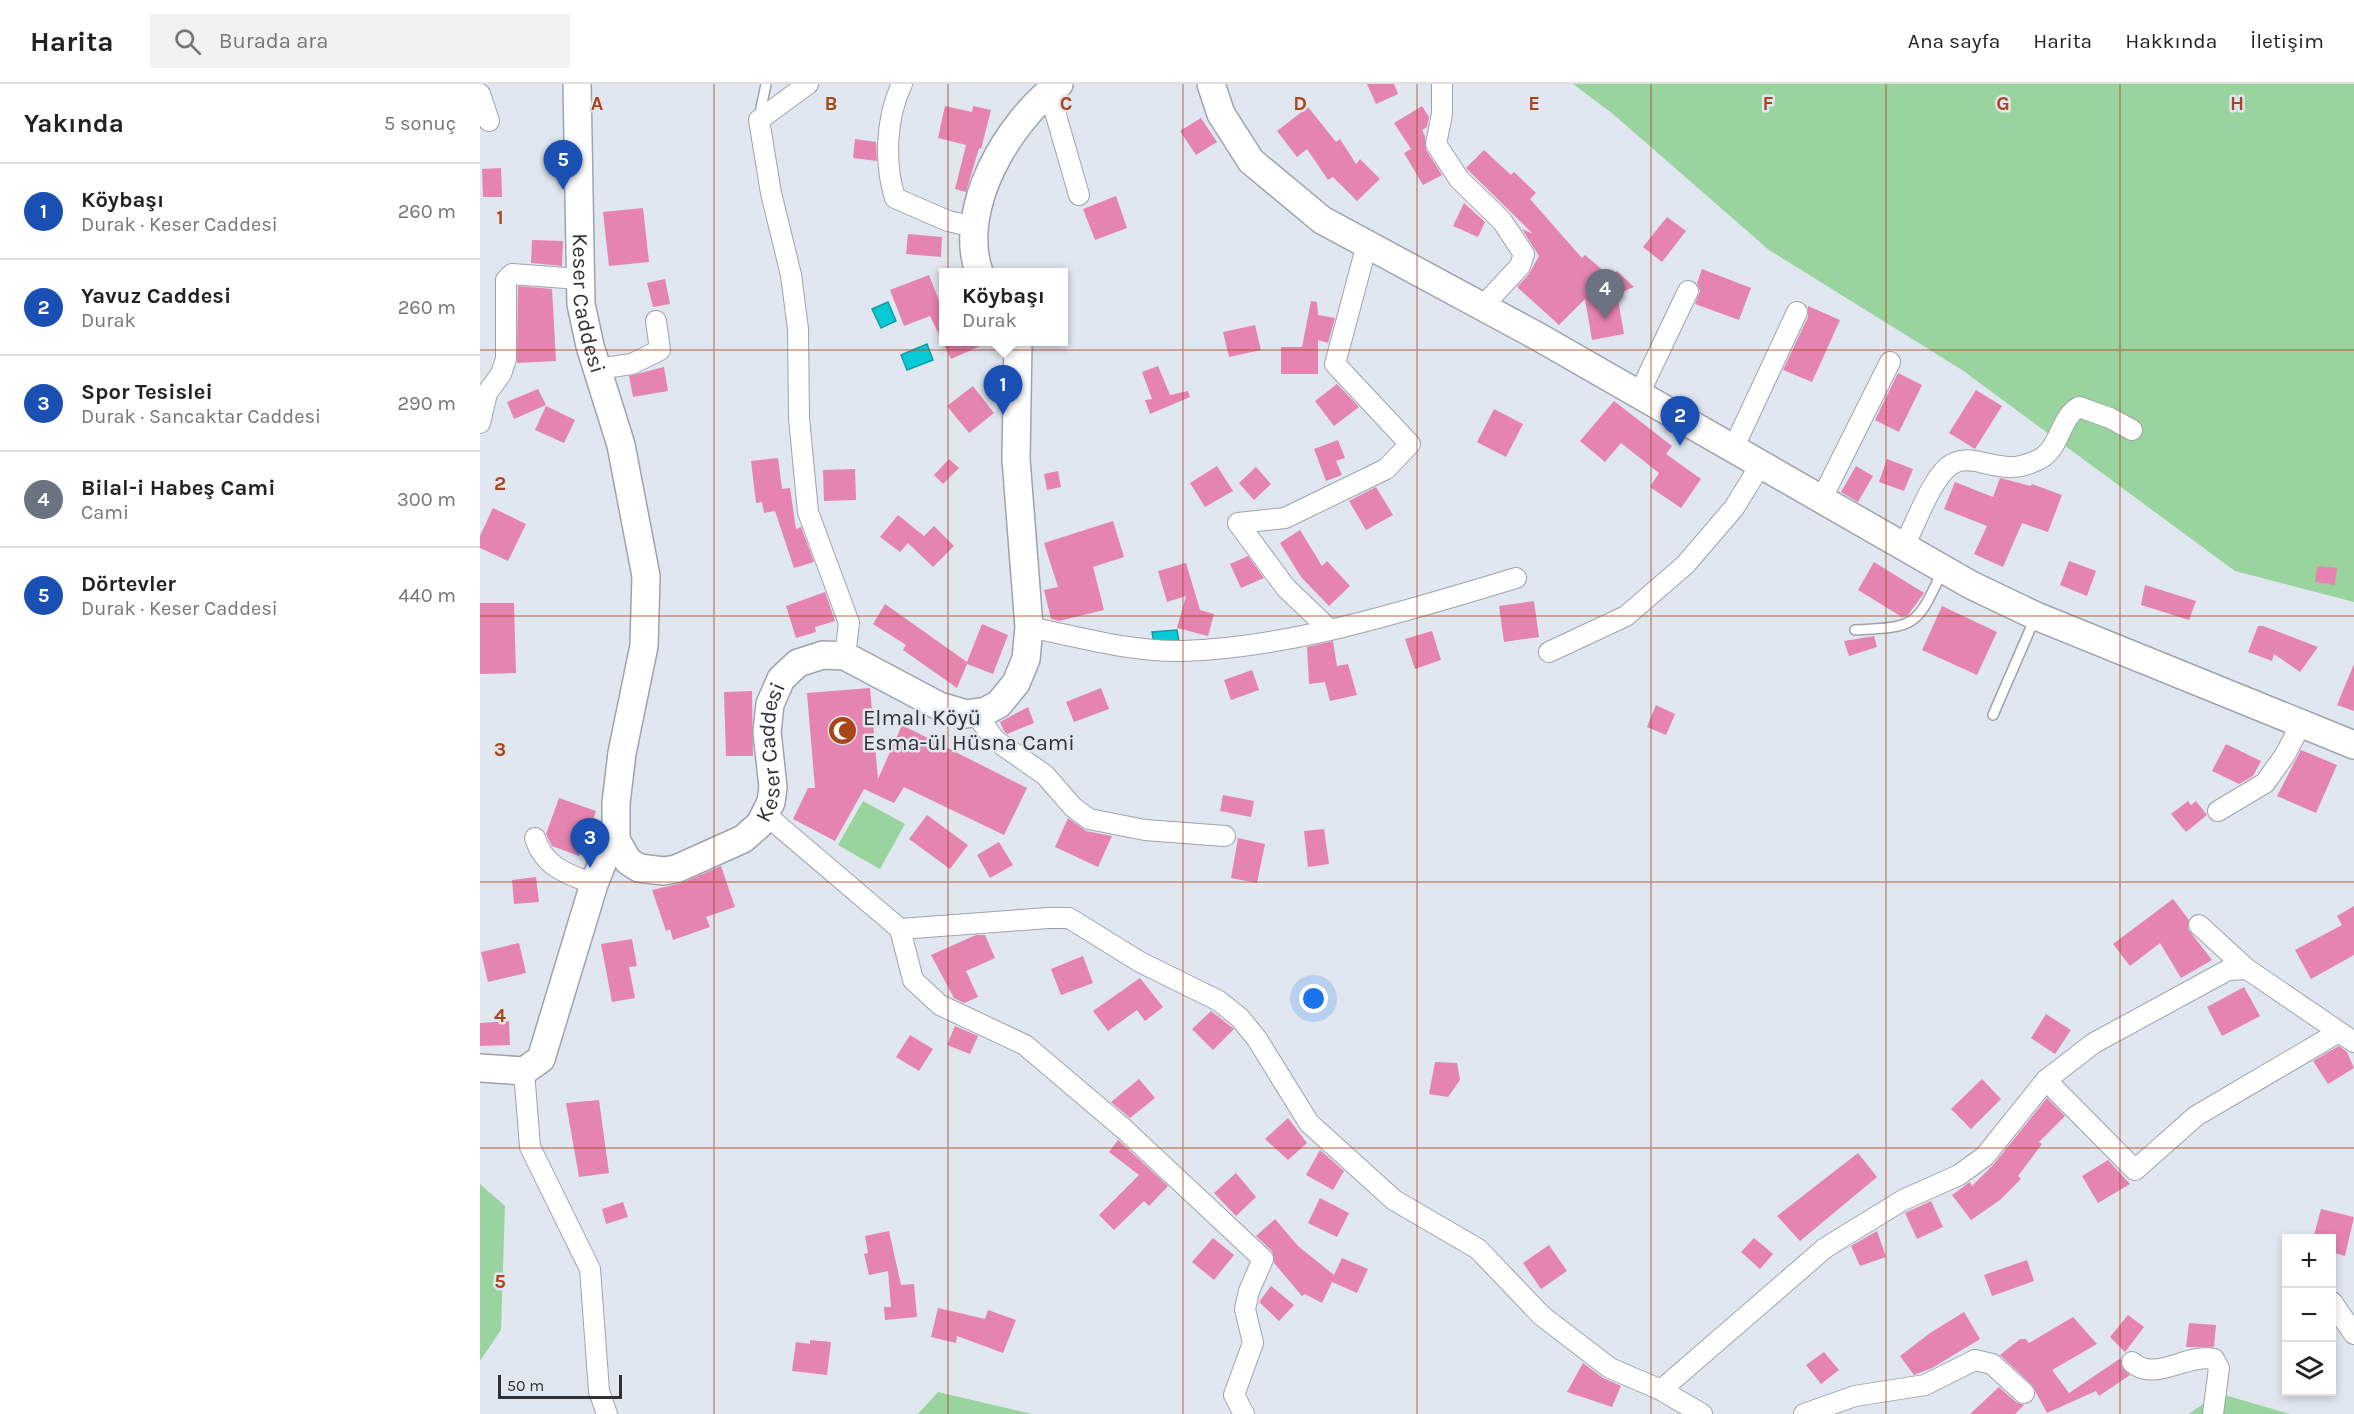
<!DOCTYPE html>
<html lang="tr">
<head>
<meta charset="utf-8">
<style>
  :root { --surface:#fff; --page:#f2f2f2; --text:#222; --muted:#767676; --line:#e0e0e0; --accent:#b45309 }
  body { margin:0; font-family:Karla,sans-serif; background:var(--page); color:var(--text) }
  .controls { position:absolute; right:18px; bottom:18px; display:grid; overflow:hidden; border-radius:0px; box-shadow:0 3px 9px #0003 }
  .controls button { width:54px; height:54px; display:grid; place-items:center; padding:0; border:0; border-bottom:2px solid var(--line); background:var(--surface); color:var(--text); font:30px sans-serif }
  .scale { position:absolute; left:18px; bottom:15px; width:124px; box-sizing:border-box; padding-left:6px; border:3px solid #2f3135; border-top:0; font-size:16px; line-height:21px; white-space:nowrap; color:#2f3135; -webkit-text-stroke:4px #e1e7f0; paint-order:stroke }
  .you { position:absolute; left:834px; top:915px; width:21px; height:21px; margin:-15px; border:4px solid #fff; border-radius:50%; background:#1a73e8; box-shadow:0 0 0 9px #1a73e833 }
  .badge { display:grid; place-items:center; width:39px; height:39px; border-radius:50%; background:var(--accent); color:#fff; font-size:20px; font-weight:700 }
  .pin { position:absolute; translate:-50% -50px; filter:drop-shadow(0 2px 3px #0008) }
  .pin::after { content:''; position:absolute; top:32px; width:21px; height:18px; background:inherit; clip-path:polygon(0 0,100% 0,50% 100%) }
  .popup { position:absolute; left:459px; top:184px; width:129px; height:78px; box-sizing:border-box; display:grid; place-content:center; border-radius:0px; background:var(--surface); filter:drop-shadow(0 2px 4px #0005); font-size:20px; white-space:nowrap; color:var(--muted) }
  .popup b { font-size:22px; color:var(--text) }
  .popup::after { content:''; position:absolute; left:50%; top:100%; margin-left:-12px; border:12px solid transparent; border-top-color:var(--surface) }
  .list { margin:0; padding:0; list-style:none }
  h2 { display:flex; justify-content:space-between; align-items:center; height:78px; margin:0; padding:0 24px; font-size:26px }
  h2 small { font-size:20px; font-weight:400; color:var(--muted) }
  .list li { display:grid; grid-template-columns:39px 1fr auto; gap:18px; align-items:center; box-sizing:border-box; height:96px; padding:0 24px; border-top:2px solid var(--line) }
  .list b { display:block; font-size:22px; white-space:nowrap }
  .list p { margin:0; font-size:20px; white-space:nowrap; color:var(--muted) }
  .list em { font-size:20px; font-style:normal; color:var(--muted) }
  .icon { flex:none; width:33px; height:33px; fill:none; stroke:currentColor; stroke-width:2; stroke-linecap:round; stroke-linejoin:round }
  .map { position:relative; flex:none; width:1874px; height:1330px; overflow:hidden }
  header { display:flex; align-items:center; gap:36px; box-sizing:border-box; height:84px; padding:0 30px; background:var(--surface); border-bottom:2px solid var(--line) }
  header strong { font-size:28px }
  nav { display:flex; gap:33px; margin-inline-start:auto; font-size:21px }
  .search { width:420px; height:54px; background:var(--page); display:flex; align-items:center; gap:15px; box-sizing:border-box; padding:0 21px; border-radius:0px; color:var(--muted); font-size:22px }
  main { display:flex }
  aside { flex:1; background:var(--surface) }
  .map>svg:first-child { display:block }
  .green { fill:#99d39d }
  .water { fill:#07cad6; stroke:#139ca6; stroke-width:1.5 }
  .building { fill:#e584b0 }
  .lines { fill:none; stroke-linecap:round; stroke-linejoin:round }
  .lane-casing { stroke:#9ea3ab; stroke-width:12 }
  .street-casing { stroke:#9ea3ab; stroke-width:22 }
  .secondary-casing { stroke:#9ea3ab; stroke-width:30 }
  .lane { stroke:#fff; stroke-width:9 }
  .street { stroke:#fff; stroke-width:20 }
  .secondary { stroke:#fff; stroke-width:27 }
  .grid { fill:none; stroke:#aa4419; stroke-width:1.5; stroke-opacity:0.55 }
  .labels { text-anchor:middle; dominant-baseline:central; stroke-width:5; stroke-linejoin:round; paint-order:stroke }
  .street-label { font-size:22px; fill:#2f3135; stroke:#e1e7f0 }
  .poi-label { font-size:22px; fill:#2f3135; stroke:#e1e7f0; text-anchor:start }
  .grid-label { font-size:20px; text-anchor:middle; font-weight:bold; fill:#aa4419; stroke:#e1e7f0; stroke-width:5; stroke-linejoin:round; paint-order:stroke }
</style>
</head>
<body>
<header>
<strong>Harita</strong>
<div class="search"><svg class="icon" aria-label="search" viewBox="0 0 24 24"><circle cx="10" cy="10" r="6"/><path d="M15 15l6 6"/></svg>Burada ara</div>
<nav><a>Ana sayfa</a><a>Harita</a><a>Hakkında</a><a>İletişim</a></nav>
</header>
<main>
<aside>
<h2>Yakında<small>5 sonuç</small></h2>
<ul class="list">
<li><span class="badge" style="background:#1a4fb4">1</span><div><b>Köybaşı</b><p>Durak · Keser Caddesi</p></div><em>260 m</em></li>
<li><span class="badge" style="background:#1a4fb4">2</span><div><b>Yavuz Caddesi</b><p>Durak</p></div><em>260 m</em></li>
<li><span class="badge" style="background:#1a4fb4">3</span><div><b>Spor Tesislei</b><p>Durak · Sancaktar Caddesi</p></div><em>290 m</em></li>
<li><span class="badge" style="background:#6b7280">4</span><div><b>Bilal-i Habeş Cami</b><p>Cami</p></div><em>300 m</em></li>
<li><span class="badge" style="background:#1a4fb4">5</span><div><b>Dörtevler</b><p>Durak · Keser Caddesi</p></div><em>440 m</em></li>
</ul>
</aside>
<div class="map">
<svg width="1874" height="1330" viewBox="0 0 1874 1330">
  <rect width="100%" height="100%" fill="#e1e7f0"/>
  <g class="green">
    <path d="M1093,0H1874V518L1755,487L1482,286L1289,166L1133,30Z"/>
    <path d="M383,717L425,740L400,785L358,761Z"/>
    <path d="M0,1100L25,1122L21,1246L0,1277Z"/>
    <path d="M458,1308L552,1330H438Z"/>
    <path d="M1738,1309L1810,1330H1709Z"/>
  </g>
  <g class="water">
    <path d="M408,218L416,237L401,244L392,225Z"/>
    <path d="M447,260L453,276L427,286L421,271Z"/>
    <path d="M697,546L699,558L674,560L672,548Z"/>
  </g>
  <g class="building">
    <path d="M887,0H914L918,10L896,20Z"/>
    <path d="M465,22L492,28L493,22L511,26L501,65L499,64L486,108L475,105L486,61L458,54Z"/>
    <path d="M942,22L949,33L947,43L942,46L945,52L946,66L962,91L943,101L924,69L931,65L914,39Z"/>
    <path d="M828,23L856,58L860,55L876,80L880,75L900,95L877,117L853,93L848,96L827,65L817,73L797,47Z"/>
    <path d="M721,34L737,58L716,71L700,47Z"/>
    <path d="M375,55L396,58L397,77L373,74Z"/>
    <path d="M1004,66L1031,91L1034,88L1056,109L1050,115L1102,174L1105,171L1131,193L1137,187L1154,203L1137,210L1144,250L1112,256L1105,215L1079,241L1037,203L1049,190L1059,172L1042,145L1053,150L986,84Z"/>
    <path d="M21,84L22,113H3L2,85Z"/>
    <path d="M636,112L647,144L615,156L603,125Z"/>
    <path d="M984,119L1005,138L998,153L973,142Z"/>
    <path d="M163,124L169,178L129,182L123,128Z"/>
    <path d="M1187,133L1206,147L1182,178L1163,163Z"/>
    <path d="M428,150L462,153L461,173L426,170Z"/>
    <path d="M52,156L83,157L82,182L51,179Z"/>
    <path d="M1222,185L1271,204L1259,236L1215,220L1220,207L1217,199Z"/>
    <path d="M449,191L463,227V258H509L471,275L450,232L424,242L410,206Z"/>
    <path d="M185,195L190,220L173,223L167,199Z"/>
    <path d="M38,202L72,205L76,277L37,279Z"/>
    <path d="M831,217L837,218L838,231L855,234L848,259L838,256V290H801V263H822Z"/>
    <path d="M1328,222L1360,236L1332,298L1303,286L1328,233Z"/>
    <path d="M775,241L781,266L749,273L743,248Z"/>
    <path d="M678,282L690,311L708,307L710,313L670,330L665,316L672,315L662,288Z"/>
    <path d="M184,283L188,307L153,313L149,292Z"/>
    <path d="M1418,289L1442,301L1419,348L1395,336Z"/>
    <path d="M857,300L879,323L854,342L835,317Z"/>
    <path d="M493,302L514,329L489,349L467,322Z"/>
    <path d="M58,305L66,321L34,335L27,318Z"/>
    <path d="M1496,306L1522,322L1495,365L1469,349Z"/>
    <path d="M1134,317L1192,362L1186,370L1221,395L1201,424L1170,403L1179,389L1141,359L1125,378L1100,357Z"/>
    <path d="M66,322L95,336L84,359L55,346Z"/>
    <path d="M1014,325L1043,340L1026,373L997,358Z"/>
    <path d="M858,356L865,374L856,377L862,391L846,397L834,365Z"/>
    <path d="M298,374L302,405L310,404L316,445L321,443L334,478L314,484L295,427L284,429L282,418L276,419L271,377Z"/>
    <path d="M469,375L479,384L463,400L454,391Z"/>
    <path d="M1407,375L1433,385L1424,407L1399,398Z"/>
    <path d="M737,382L753,407L725,423L710,399Z"/>
    <path d="M1376,382L1393,392L1378,418L1361,408Z"/>
    <path d="M776,383L791,400L774,416L759,399Z"/>
    <path d="M375,385L376,416L344,417L343,386Z"/>
    <path d="M578,387L581,403L567,406L564,390Z"/>
    <path d="M1520,394L1551,402L1552,400L1582,411L1568,448L1542,439L1523,483L1494,470L1507,442L1464,425L1475,398L1513,413Z"/>
    <path d="M896,403L913,431L886,446L869,417Z"/>
    <path d="M13,424L46,440L28,477L0,464V452Z"/>
    <path d="M418,431L444,452L454,442L474,462L453,483L428,459L420,468L400,453Z"/>
    <path d="M633,437L644,473L613,483L624,526L579,537L571,535L564,506L578,503L564,459Z"/>
    <path d="M820,446L842,482L847,477L870,502L849,522L821,493L800,459Z"/>
    <path d="M768,472L784,494L761,504L750,480Z"/>
    <path d="M1589,477L1616,487L1607,512L1580,501Z"/>
    <path d="M1394,478L1444,509L1428,531L1422,533L1378,506Z"/>
    <path d="M706,479L720,526L734,530L728,552L697,544L706,512L687,518L678,487Z"/>
    <path d="M1837,482L1857,484L1855,501L1835,498Z"/>
    <path d="M1665,501L1716,517L1709,536L1661,521Z"/>
    <path d="M345,508L355,537L335,543L336,548L316,554L306,522Z"/>
    <path d="M1054,517L1059,553L1024,558L1019,522Z"/>
    <path d="M0,519H34L36,589L0,590Z"/>
    <path d="M405,520L487,578L502,540L528,551L513,590L487,580L477,604L423,566L426,561L393,540Z"/>
    <path d="M1462,522L1517,548L1497,591L1442,566Z"/>
    <path d="M1778,542H1783L1838,563L1820,588L1794,570L1792,577L1768,568Z"/>
    <path d="M952,547L961,576L935,585L925,555Z"/>
    <path d="M1394,552L1397,563L1369,572L1364,557Z"/>
    <path d="M853,557L857,582L868,580L877,611L850,617L845,598L829,600L827,563Z"/>
    <path d="M1874,580V627L1857,621Z"/>
    <path d="M772,586L779,606L751,616L744,596Z"/>
    <path d="M390,604L398,695L422,641L547,704L524,751L424,703L414,719L384,705L355,757L313,735L328,704H335L327,609Z"/>
    <path d="M621,604L629,625L594,638L586,618Z"/>
    <path d="M272,607L273,672H246L244,608Z"/>
    <path d="M1176,621L1195,630L1186,651L1167,643Z"/>
    <path d="M548,623L554,639L527,650L524,647L520,638Z"/>
    <path d="M1746,660L1781,677L1773,692L1759,700L1732,687Z"/>
    <path d="M1821,666L1857,681L1836,729L1797,712Z"/>
    <path d="M743,711L774,717L771,733L740,727Z"/>
    <path d="M79,714L116,727L99,772L72,762L66,750Z"/>
    <path d="M1708,717L1711,721L1716,717L1727,731L1706,748L1691,730Z"/>
    <path d="M447,731L488,761L470,785L429,755Z"/>
    <path d="M588,734L606,747L632,752L618,783L575,763Z"/>
    <path d="M844,745L849,780L828,783L824,747Z"/>
    <path d="M758,754L785,760L777,799L751,794Z"/>
    <path d="M519,758L533,781L510,794L497,771Z"/>
    <path d="M241,782L255,823L226,833L230,843L193,856L190,845L186,847L172,806L202,799Z"/>
    <path d="M56,793L59,818L34,820L32,796Z"/>
    <path d="M1693,815L1709,836L1708,845L1732,876L1701,894L1680,859L1650,882L1633,860Z"/>
    <path d="M1874,822V871L1831,895L1815,866L1862,841L1857,832Z"/>
    <path d="M496,851H505L515,874L486,887L498,913L484,919L474,914L451,871Z"/>
    <path d="M152,855L157,882L149,883L155,914L132,918L121,860Z"/>
    <path d="M39,859L46,889L8,898L1,868Z"/>
    <path d="M603,872L613,899L581,911L571,885Z"/>
    <path d="M660,894L683,923L665,937L657,926L628,947L613,927Z"/>
    <path d="M1764,903L1780,932L1742,952L1727,923Z"/>
    <path d="M731,927L754,945L733,966L712,945Z"/>
    <path d="M1566,930L1591,946L1575,970L1551,954Z"/>
    <path d="M29,937L30,961L0,962V939Z"/>
    <path d="M475,942L498,952L490,970L467,961Z"/>
    <path d="M430,951L453,965L439,987L416,973Z"/>
    <path d="M1859,962L1867,968L1874,984L1848,1000L1833,977Z"/>
    <path d="M955,978L977,979L980,996L968,1013L949,1010Z"/>
    <path d="M659,995L675,1014L650,1034L631,1018Z"/>
    <path d="M1502,995L1521,1015L1491,1045L1471,1025Z"/>
    <path d="M1567,1014L1585,1032L1559,1058L1562,1060L1538,1092L1541,1095L1520,1116L1491,1136L1472,1111L1490,1098L1492,1102L1514,1080Z"/>
    <path d="M119,1016L129,1089L99,1093L86,1019Z"/>
    <path d="M808,1034L827,1059L808,1076L785,1055Z"/>
    <path d="M638,1056L688,1102L669,1122L664,1117L634,1146L619,1131L659,1091L629,1068Z"/>
    <path d="M840,1066L864,1087L853,1106L826,1091Z"/>
    <path d="M1378,1069L1397,1093L1320,1157L1297,1132Z"/>
    <path d="M1628,1076L1650,1100L1618,1119L1602,1092Z"/>
    <path d="M756,1089L776,1113L756,1132L734,1109Z"/>
    <path d="M840,1114L869,1129L857,1153L828,1139Z"/>
    <path d="M1451,1117L1463,1143L1437,1155L1425,1129Z"/>
    <path d="M143,1118L148,1133L126,1140L122,1125Z"/>
    <path d="M1841,1125L1874,1133L1865,1172L1851,1168V1155H1833Z"/>
    <path d="M795,1135L818,1162L854,1191L862,1174L888,1185L877,1209L852,1198L842,1219L825,1210L822,1212L794,1179L792,1167L776,1152Z"/>
    <path d="M409,1147L421,1201L434,1200L437,1233L405,1236L404,1223H411L408,1187L389,1191L384,1170L388,1169L385,1152Z"/>
    <path d="M1397,1147L1406,1173L1380,1182L1371,1162Z"/>
    <path d="M733,1154L754,1171L734,1196L712,1178Z"/>
    <path d="M1274,1154L1293,1170L1280,1185L1261,1168Z"/>
    <path d="M1069,1161L1087,1187L1061,1205L1043,1179Z"/>
    <path d="M1547,1176L1554,1197L1512,1212L1504,1191Z"/>
    <path d="M791,1202L814,1221L799,1237L779,1218Z"/>
    <path d="M458,1224L505,1235L508,1226L536,1236L523,1269L477,1252L476,1259L451,1253Z"/>
    <path d="M1484,1228L1500,1255L1452,1284L1434,1291L1420,1272L1450,1249Z"/>
    <path d="M1648,1231L1664,1243L1645,1268L1630,1253Z"/>
    <path d="M1593,1233L1617,1260L1572,1286L1589,1309L1641,1274L1642,1284L1650,1291L1619,1312L1616,1307L1567,1329L1552,1301L1520,1271L1540,1255H1546L1549,1259Z"/>
    <path d="M1709,1239L1736,1241L1734,1263H1706Z"/>
    <path d="M330,1256L351,1258L347,1291L312,1287L316,1258L330,1260Z"/>
    <path d="M1344,1268L1359,1286L1341,1300L1326,1281Z"/>
    <path d="M1103,1279L1123,1294L1141,1302L1132,1323L1087,1308Z"/>
    <path d="M1519,1303L1536,1318L1544,1321L1535,1330H1490Z"/>
  </g>
  <g class="lines">
    <defs>
      <g id="lane">
        <path d="M279,34L286,0"/>
        <path d="M1375,546C1436,543 1436,543 1462,488"/>
        <path d="M1513,631L1555,534"/>
      </g>
      <g id="street">
        <path d="M328,0L279,36L291,109L311,191L318,245L319,334L328,428L369,539L365,572"/>
        <path d="M422,0C406,33 404,79 415,114L468,137L495,143"/>
        <path d="M962,0V30L956,60L979,95L1022,137L1044,170L1040,182L1002,223"/>
        <path d="M569,7L599,111"/>
        <path d="M0,10L9,37"/>
        <path d="M117,285L152,280L180,266L176,237"/>
        <path d="M1159,310L1208,207"/>
        <path d="M0,339L7,309L21,290L26,275V196L32,190L99,195"/>
        <path d="M1253,365L1317,228"/>
        <path d="M1341,416L1410,278"/>
        <path d="M1424,462C1435,441 1451,396 1469,382C1480,374 1492,376 1504,379C1526,384 1536,386 1558,376C1581,365 1579,334 1599,323L1630,334L1652,346"/>
        <path d="M549,543C599,553 651,568 702,567C810,564 933,525 1036,494"/>
        <path d="M849,545L806,504L758,439L805,434L906,385L930,360L855,280L887,160"/>
        <path d="M1069,568L1146,532L1205,481L1254,424L1281,380"/>
        <path d="M496,630L515,656L565,691L593,723L609,735L665,746L745,752"/>
        <path d="M1738,727L1785,699L1805,671L1821,640"/>
        <path d="M285,730L420,845L568,834H589L660,878L739,917L760,934L777,955L829,1039L914,1116L998,1165L1062,1232L1130,1284L1181,1306L1222,1330"/>
        <path d="M55,754C64,783 87,790 114,800"/>
        <path d="M1719,841L1767,885"/>
        <path d="M420,845L433,896L460,921L545,961L644,1045L783,1175L769,1207L765,1225L773,1259L754,1311L764,1330"/>
        <path d="M44,987L50,1063L110,1185L119,1307L127,1330"/>
        <path d="M1566,996L1655,1086L1716,1032L1859,948"/>
        <path d="M1852,1218L1874,1250"/>
        <path d="M1652,1278C1674,1299 1707,1269 1734,1275L1739,1284L1733,1330"/>
        <path d="M1181,1306L1345,1164L1423,1116L1479,1091L1505,1072L1566,996L1614,959L1748,886L1767,885L1874,958"/>
        <path d="M1324,1330L1375,1312L1445,1301L1495,1276L1512,1280L1544,1309"/>
      </g>
      <g id="secondary">
        <path id="s1" d="M97,0L101,220L110,262L141,361L166,492L164,562L142,669L136,719V756L148,777L159,784L183,787L196,785L263,755L280,740L291,718L293,703L287,648L290,620L301,595L318,579L343,571L365,572L459,622L486,630L506,627L519,620L536,599L546,575L549,543L536,375L538,258"/>
        <path d="M731,0L741,30L771,77L842,136L1057,252L1491,501L1556,532L1874,661"/>
        <path d="M499,188C477,124 528,38 579,0"/>
        <path d="M0,984L44,987L61,975L114,800L125,772L136,756"/>
      </g>
    </defs>
    <use href="#lane" class="lane-casing"/>
    <use href="#street" class="street-casing"/>
    <use href="#secondary" class="secondary-casing"/>
    <use href="#lane" class="lane"/>
    <use href="#street" class="street"/>
    <use href="#secondary" class="secondary"/>
  </g>
  <path class="grid" d="M234,0V1330M468,0V1330M703,0V1330M937,0V1330M1171,0V1330M1406,0V1330M1640,0V1330M0,266H1874M0,532H1874M0,798H1874M0,1064H1874"/>
  <defs>
    <symbol id="mosque-disc" viewBox="-11 -11 22 22"><circle r="9.5" fill="#aa4419" stroke="#e1e7f0"/><path d="M3.5-4.9A6 6 0 1 0 3.5 4.9A5 5 0 1 1 3.5-4.9Z" fill="#fff"/></symbol>
  </defs>
  <g fill-rule="evenodd">
    <use href="#mosque-disc" x="346" y="630" width="33" height="33"/>
  </g>
  <g class="labels">
    <g class="street-label">
      <text stroke="none"><textPath href="#s1" startOffset="220">Keser Caddesi</textPath></text>
      <text stroke="none"><textPath href="#s1" startOffset="1012">Keser Caddesi</textPath></text>
    </g>
    <g class="poi-label">
      <text x="383" y="634">Elmalı Köyü<tspan x="383" dy="25">Esma-ül Hüsna Cami</tspan></text>
    </g>
  </g>
  <g class="grid-label">
    <text x="117" y="26">A</text>
    <text x="351" y="26">B</text>
    <text x="586" y="26">C</text>
    <text x="820" y="26">D</text>
    <text x="1054" y="26">E</text>
    <text x="1288" y="26">F</text>
    <text x="1523" y="26">G</text>
    <text x="1757" y="26">H</text>
    <text x="20" y="140">1</text>
    <text x="20" y="406">2</text>
    <text x="20" y="672">3</text>
    <text x="20" y="938">4</text>
    <text x="20" y="1204">5</text>
  </g>
</svg>
<div class="controls">
<button>+</button>
<button>−</button>
<button><svg class="icon" aria-label="layers" viewBox="0 0 24 24"><path d="M12 4l9 5-9 5-9-5zM3 14l9 5 9-5"/></svg></button>
</div>
<div class="scale">50 m</div>
<div class="you"></div>
<div class="pin badge" style="left:523px;top:331px;background:#1a4fb4">1</div>
<div class="popup"><b>Köybaşı</b>Durak</div>
<div class="pin badge" style="left:1200px;top:362px;background:#1a4fb4">2</div>
<div class="pin badge" style="left:110px;top:784px;background:#1a4fb4">3</div>
<div class="pin badge" style="left:1125px;top:235px;background:#6b7280">4</div>
<div class="pin badge" style="left:83px;top:106px;background:#1a4fb4">5</div>
</div>
</main>
</body>
</html>
